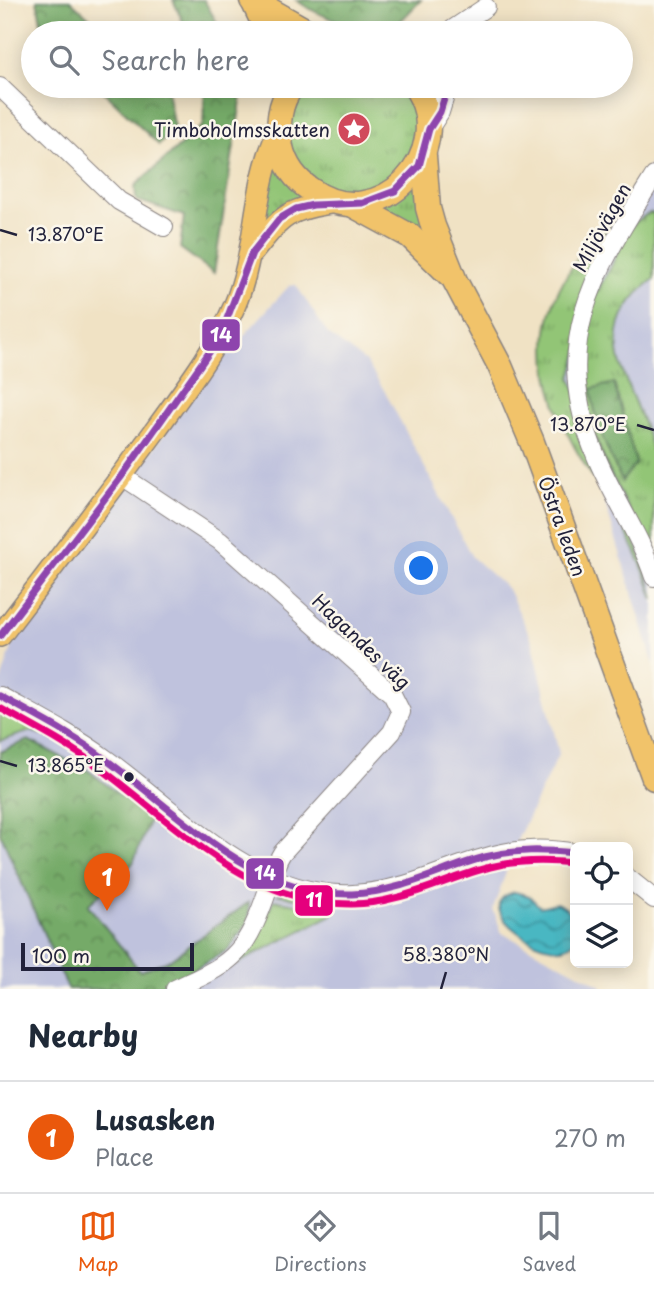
<!DOCTYPE html>
<html lang="en">
<head>
<meta charset="utf-8">
<style>
  :root { --surface:#fff; --page:#f6f6f7; --text:#1f2937; --muted:#747a83; --line:#e0e1e3; --accent:#ea580c }
  body { margin:0; font-family:"Playpen Sans",sans-serif; background:var(--page); color:var(--text) }
  .controls { position:absolute; right:21px; bottom:21px; display:grid; overflow:hidden; border-radius:10px; box-shadow:0 4px 18px #0003 }
  .controls button { width:63px; height:63px; display:grid; place-items:center; padding:0; border:0; border-bottom:2px solid var(--line); background:var(--surface); color:var(--text); font:35px sans-serif }
  .scale { position:absolute; left:21px; bottom:18px; width:173px; box-sizing:border-box; padding-left:7px; border:4px solid #22223b; border-top:0; font-size:19px; line-height:24px; white-space:nowrap; color:#22223b; -webkit-text-stroke:5px #fbf7ec; paint-order:stroke }
  .you { position:absolute; left:422px; top:569px; width:24px; height:24px; margin:-18px; border:5px solid #fff; border-radius:50%; background:#1a73e8; box-shadow:0 0 0 10px #1a73e833 }
  .badge { display:grid; place-items:center; width:46px; height:46px; border-radius:50%; background:var(--accent); color:#fff; font-size:23px; font-weight:700 }
  .pin { position:absolute; translate:-50% -58px; filter:drop-shadow(0 2px 4px #0008) }
  .pin::after { content:''; position:absolute; top:37px; width:24px; height:21px; background:inherit; clip-path:polygon(0 0,100% 0,50% 100%) }
  .list { margin:0; padding:0; list-style:none }
  h2 { display:flex; justify-content:space-between; align-items:center; height:91px; margin:0; padding:0 28px; font-size:30px }
  h2 small { font-size:23px; font-weight:400; color:var(--muted) }
  .list li { display:grid; grid-template-columns:46px 1fr auto; gap:21px; align-items:center; box-sizing:border-box; height:112px; padding:0 28px; border-top:2px solid var(--line) }
  .list b { display:block; font-size:26px; white-space:nowrap }
  .list p { margin:0; font-size:23px; white-space:nowrap; color:var(--muted) }
  .list em { font-size:23px; font-style:normal; color:var(--muted) }
  .icon { flex:none; width:38px; height:38px; fill:none; stroke:currentColor; stroke-width:2; stroke-linecap:round; stroke-linejoin:round }
  .map { position:relative; flex:none; width:654px; height:989px; overflow:hidden }
  .search { position:absolute; background:var(--surface); box-shadow:0 4px 18px #0003; left:21px; right:21px; top:21px; height:77px; display:flex; align-items:center; gap:18px; box-sizing:border-box; padding:0 24px; border-radius:38px; color:var(--muted); font-size:26px }
  .sheet { height:203px; background:var(--surface) }
  nav { display:flex; justify-content:space-around; align-items:center; box-sizing:border-box; height:98px; border-top:2px solid var(--line); background:var(--surface); font-size:19px; color:var(--muted) }
  nav a { display:grid; justify-items:center; gap:4px }
  nav .on { color:var(--accent) }
  .map>svg:first-child { display:block }
  .industrial { fill:#bfc2dd }
  .grass { fill:url(#grass-tufts); stroke:#5a7458; stroke-width:2 }
  .forest { fill:url(#forest-crowns); stroke:#4c6651; stroke-width:2 }
  .water { fill:url(#water-waves); stroke:#366c7e; stroke-width:2 }
  .lines { fill:none; stroke-linecap:round; stroke-linejoin:round }
  .minor-casing { stroke:#898280; stroke-width:20 }
  .major-casing { stroke:#898280; stroke-width:24 }
  .highway-casing { stroke:#898280; stroke-width:27 }
  .minor { stroke:#fff; stroke-width:18 }
  .major { stroke:#f1c36a; stroke-width:21 }
  .highway { stroke:#f1c36a; stroke-width:24 }
  .bus-1-casing { stroke:#fbf7ec; stroke-width:12 }
  .bus-2-casing { stroke:#fbf7ec; stroke-width:12 }
  .bus-1 { stroke:#8e44ad; stroke-width:7 }
  .bus-2 { stroke:#e5007d; stroke-width:7 }
  .ticks { fill:none; stroke:#22223b; stroke-width:2.5 }
  .bus-dot { fill:#22223b; stroke:#fbf7ec; stroke-width:2.5 }
  .labels { text-anchor:middle; dominant-baseline:central; stroke-width:5; stroke-linejoin:round; paint-order:stroke }
  .poi-label { font-size:19px; fill:#22223b; stroke:#fbf7ec; text-anchor:end }
  .street-label { font-size:19px; fill:#22223b; stroke:#fbf7ec }
  .ticks-label { font-size:18px; text-anchor:middle; fill:#22223b; stroke:#fbf7ec; stroke-width:5; stroke-linejoin:round; paint-order:stroke }
  .line-badge { stroke:#fbf7ec; stroke-width:2.5 }
  .badge-label { font-size:19px; text-anchor:middle; font-weight:bold; fill:#fff }
</style>
</head>
<body>
<div class="map">
<svg width="654" height="989" viewBox="0 0 654 989">
  <defs>
    <pattern id="grass-tufts" width="24" height="20" patternUnits="userSpaceOnUse" patternTransform="scale(1.75)"><rect width="24" height="20" fill="#92c576"/><path d="M3 7l-1-3M5 7V3M7 7l1-3M15 17l-1-3M17 17v-4M19 17l1-3" fill="none" stroke="#77a062"/></pattern>
    <pattern id="forest-crowns" width="20" height="18" patternUnits="userSpaceOnUse" patternTransform="scale(1.75)"><rect width="20" height="18" fill="#75aa67"/><path d="M2 6a3 3 0 1 1 6 0M12 15a3 3 0 1 1 6 0" fill="none" stroke="#608a56"/></pattern>
    <pattern id="water-waves" width="16" height="10" patternUnits="userSpaceOnUse" patternTransform="scale(1.75)"><rect width="16" height="10" fill="#49b7c2"/><path d="M0 5q4-4 8 0t8 0" fill="none" stroke="#3c949f"/></pattern>
  </defs>
  <rect width="100%" height="100%" fill="#fbf7ec"/>
  <filter id="ink" filterUnits="userSpaceOnUse"><feTurbulence type="fractalNoise" baseFrequency=".0143" numOctaves="2"/><feDisplacementMap in="SourceGraphic" scale="14" xChannelSelector="R" yChannelSelector="G"/><feConvolveMatrix kernelMatrix="1 2 1 2 8 2 1 2 1" color-interpolation-filters="sRGB"/></filter>
  <filter id="wash" filterUnits="userSpaceOnUse"><feTurbulence type="fractalNoise" baseFrequency=".00686" numOctaves="4" result="noise"/><feDisplacementMap in="SourceGraphic" scale="28" xChannelSelector="R" yChannelSelector="G"/><feGaussianBlur stdDeviation="1.57" result="paint"/><feColorMatrix in="noise" values="0 0 0 0 0 0 0 0 0 0 0 0 0 0 0 0 0 1.4 0 .05"/><feComposite in="paint" operator="in"/></filter>
  <g filter="url(#wash)">
    <rect width="100%" height="100%" fill="#f0e2c4"/>
    <g class="industrial">
      <path d="M654,157V665L553,331Z"/>
      <path d="M290,285H296L328,334L366,362L384,390L472,557L508,589L532,640L559,753L518,838L493,909L502,933L602,986L601,989H0V684L13,644L204,379Z"/>
    </g>
    <g class="grass">
      <path d="M300,86H408L423,120L398,181L357,198L313,185L287,148L290,103Z"/>
      <path d="M275,150L311,196L259,233Z"/>
      <path d="M420,173L434,246L380,205Z"/>
      <path d="M650,213H654V279C578,337 642,391 654,460C654,490 654,526 654,557C614,481 559,394 592,305C596,292 604,279 611,267C622,243 626,224 650,213Z"/>
      <path d="M614,225L571,378L646,569L654,600C643,564 626,530 607,497C600,485 590,475 583,462C549,406 530,341 564,280C577,258 591,238 614,225Z"/>
      <path d="M0,711L51,732L50,737L31,731L0,741Z"/>
      <path d="M164,814L221,860L241,871L239,875L200,850L161,817Z"/>
      <path d="M464,869L466,873C393,905 357,911 278,895L286,891L327,899Z"/>
      <path d="M274,900L332,910V915L232,966L253,945Z"/>
    </g>
    <g class="forest">
      <path d="M37,0H70L106,33H43Z"/>
      <path d="M173,0H204L223,33H188Z"/>
      <path d="M296,0H421L392,30C358,27 324,21 296,0Z"/>
      <path d="M98,86H162L167,90L174,128L159,145Z"/>
      <path d="M205,86H238L241,101L214,273L180,248L184,216L136,200L135,186L203,125Z"/>
      <path d="M614,383L636,463L622,481C607,451 595,423 591,389Z"/>
      <path d="M28,740L89,771L150,819L133,863L88,905L140,971L169,960L249,902V921L229,949L188,973L153,989H68L0,833V752Z"/>
    </g>
    <path class="water" d="M515,892L529,896L540,907L556,903C570,908 583,925 574,941C556,969 462,906 515,892Z"/>
  </g>
  <g filter="url(#ink)">
    <g class="lines">
      <defs>
        <g id="minor">
          <path d="M447,33L486,7"/>
          <path d="M0,87L119,201L164,227"/>
          <path d="M429,129L440,112L448,86"/>
          <path d="M654,176C595,271 548,342 596,456C613,498 640,534 654,577"/>
          <path d="M122,476L220,541L392,694L401,712L392,732L282,853C273,867 271,882 265,898C244,957 230,964 175,989"/>
          <path d="M0,696C36,716 72,734 106,759C178,811 255,899 353,894C436,890 482,835 575,853"/>
          <path d="M628,878L654,899"/>
        </g>
        <g id="major">
          <path d="M252,253C282,216 286,209 336,202"/>
          <path d="M0,636C53,567 106,498 157,428C185,389 215,351 234,307C258,252 252,185 278,133"/>
        </g>
        <g id="highway">
          <path d="M252,0L310,33"/>
          <path d="M254,3L268,33"/>
          <path d="M292,86C279,103 277,126 281,147C285,165 296,180 311,190C378,238 460,153 415,86"/>
          <path d="M424,156L428,208L433,226L455,281L500,366L532,442L654,778"/>
          <path d="M351,204L410,236L449,274"/>
        </g>
      </defs>
      <use href="#minor" class="minor-casing"/>
      <use href="#major" class="major-casing"/>
      <use href="#highway" class="highway-casing"/>
      <use href="#minor" class="minor"/>
      <use href="#major" class="major"/>
      <use href="#highway" class="highway"/>
      <defs>
        <g id="bus-1">
          <path d="M0,636L122,476L220,337L252,253L279,219L296,209L313,205L363,203L395,191L419,166L429,129L440,112L448,86"/>
          <path d="M0,696C36,716 72,734 105,759C180,813 252,896 352,894C399,893 441,869 485,857C516,849 544,850 575,853"/>
        </g>
        <path id="bus-2" d="M0,708C34,727 69,745 100,768C177,825 249,905 352,904C400,904 444,879 490,867C518,860 545,860 574,863"/>
      </defs>
      <use href="#bus-1" class="bus-1-casing"/>
      <use href="#bus-2" class="bus-2-casing"/>
      <use href="#bus-1" class="bus-1"/>
      <use href="#bus-2" class="bus-2"/>
    </g>
  </g>
  <path class="ticks" d="M0,230L17,235M637,425L654,430M0,761L17,766M441,989L446,972"/>
  <defs>
    <symbol id="sight-disc" viewBox="-11 -11 22 22"><circle r="9.5" fill="#d1495b" stroke="#fbf7ec"/><path d="M0-6L1.8-2.2L6-1.7L2.9 1.2L3.7 5.4L0 3.3L-3.7 5.4L-2.9 1.2L-6-1.7L-1.8-2.2Z" fill="#fff"/></symbol>
  </defs>
  <g fill-rule="evenodd">
    <use href="#sight-disc" x="335" y="110" width="38" height="38"/>
  </g>
  <circle class="bus-dot" cx="129" cy="777" r="6"/>
  <g class="labels">
    <g class="poi-label">
      <text x="330" y="129">Timboholmsskatten</text>
    </g>
    <g class="street-label">
      <text transform="translate(601 227) rotate(-61)">Miljövägen</text>
      <text transform="translate(563 526) rotate(70)">Östra leden</text>
      <text transform="translate(362 641) rotate(44)">Hagandes väg</text>
    </g>
  </g>
  <g class="ticks-label">
    <text x="66" y="241">13.870°E</text>
    <text x="588" y="431">13.870°E</text>
    <text x="66" y="772">13.865°E</text>
    <text x="446" y="961">58.380°N</text>
  </g>
  <g class="line-badge">
    <rect x="201" y="318" width="40" height="34" rx="7" fill="#8e44ad"/>
    <rect x="245" y="857" width="40" height="33" rx="7" fill="#8e44ad"/>
    <rect x="294" y="884" width="40" height="33" rx="7" fill="#e5007d"/>
  </g>
  <g class="badge-label">
    <text x="221" y="342">14</text>
    <text x="265" y="880">14</text>
    <text x="314" y="907">11</text>
  </g>
</svg>
<div class="controls">
<button><svg class="icon" aria-label="locate" viewBox="0 0 24 24"><circle cx="12" cy="12" r="6"/><path d="M12 2v4M12 18v4M2 12h4M18 12h4"/></svg></button>
<button><svg class="icon" aria-label="layers" viewBox="0 0 24 24"><path d="M12 4l9 5-9 5-9-5zM3 14l9 5 9-5"/></svg></button>
</div>
<div class="scale">100 m</div>
<div class="you"></div>
<div class="pin badge" style="left:107px;top:911px">1</div>
<div class="search"><svg class="icon" aria-label="search" viewBox="0 0 24 24"><circle cx="10" cy="10" r="6"/><path d="M15 15l6 6"/></svg>Search here</div>
</div>
<section class="sheet">
<h2>Nearby<small></small></h2>
<ul class="list">
<li><span class="badge">1</span><div><b>Lusasken</b><p>Place</p></div><em>270 m</em></li>
</ul>
</section>
<nav>
<a class="on"><svg class="icon" aria-label="map" viewBox="0 0 24 24"><path d="M3 6l6-2 6 2 6-2v14l-6 2-6-2-6 2zM9 4v14M15 6v14"/></svg>Map</a>
<a><svg class="icon" aria-label="directions" viewBox="0 0 24 24"><path d="M12 3l9 9-9 9-9-9zM9 14v-3h6M13 9l2 2-2 2"/></svg>Directions</a>
<a><svg class="icon" aria-label="saved" viewBox="0 0 24 24"><path d="M7 4h10v16l-5-4-5 4z"/></svg>Saved</a>
</nav>
</body>
</html>
